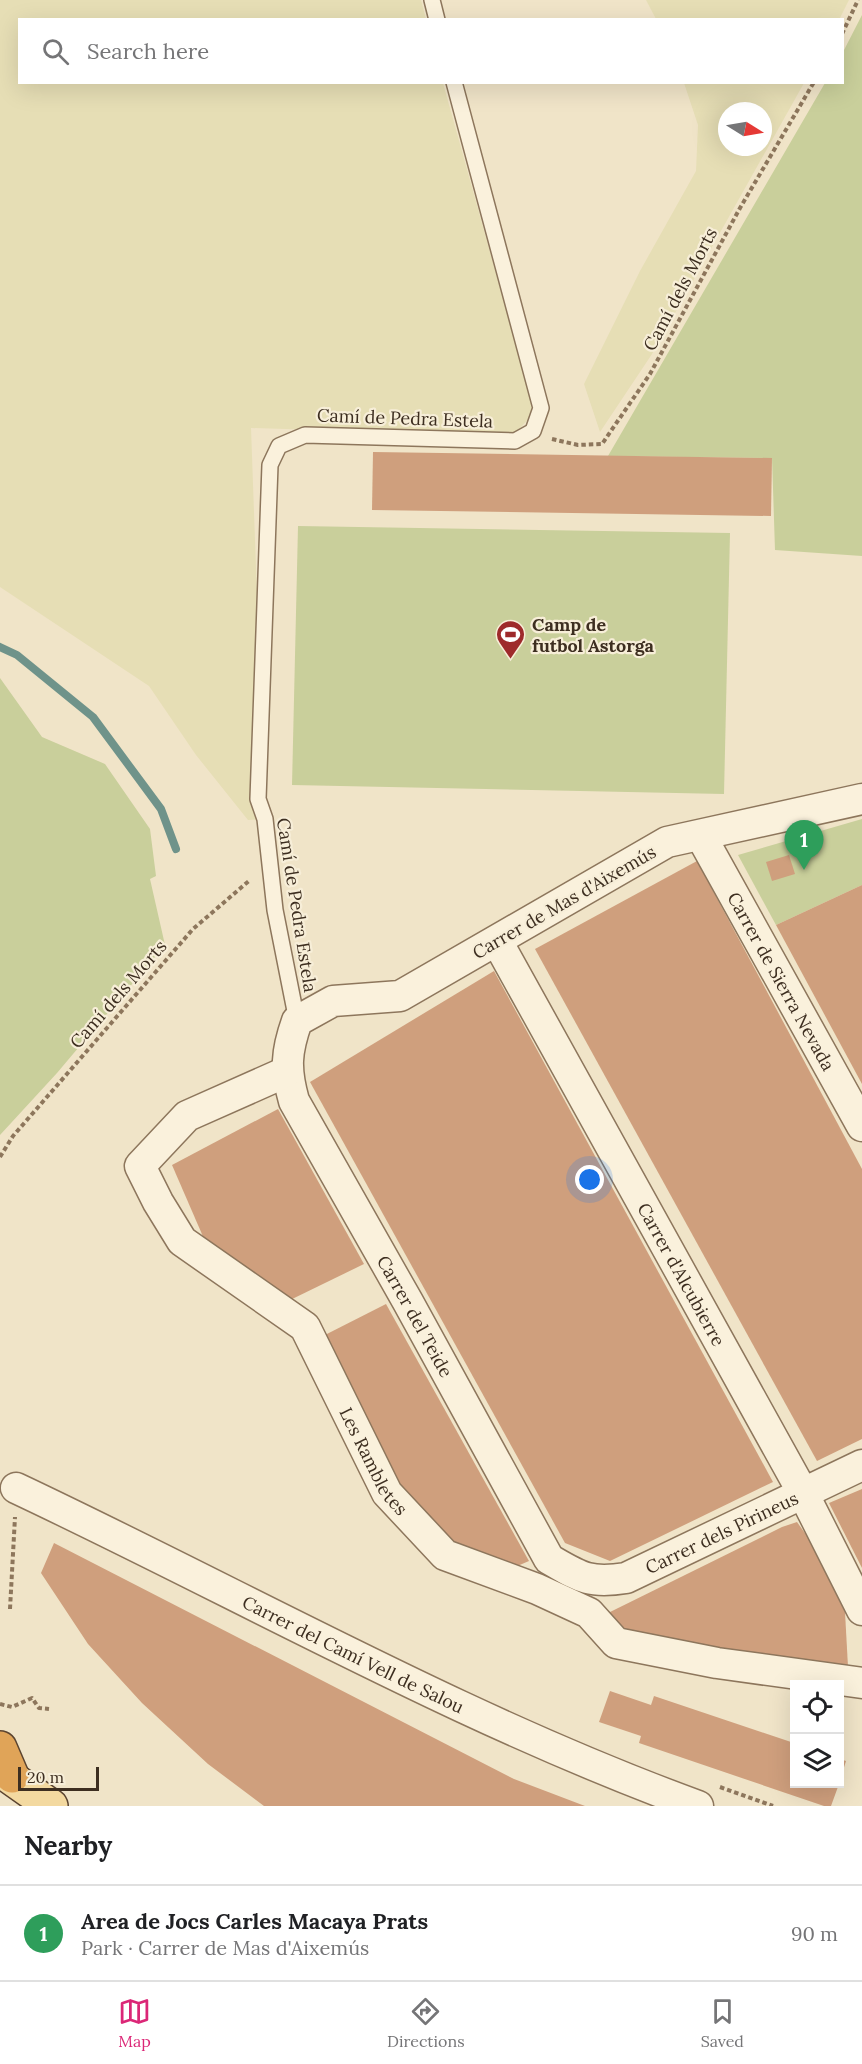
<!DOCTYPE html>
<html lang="en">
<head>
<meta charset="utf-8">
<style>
  :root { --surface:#fff; --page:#f6f6f6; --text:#202124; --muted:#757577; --line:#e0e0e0; --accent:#db2777 }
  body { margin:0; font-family:Lora,serif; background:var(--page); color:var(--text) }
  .controls { position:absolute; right:18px; bottom:18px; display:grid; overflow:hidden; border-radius:0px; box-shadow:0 6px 24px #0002 }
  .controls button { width:54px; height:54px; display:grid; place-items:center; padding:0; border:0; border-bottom:2px solid var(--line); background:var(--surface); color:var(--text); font:30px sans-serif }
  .compass { position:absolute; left:718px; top:102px; width:54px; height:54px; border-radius:50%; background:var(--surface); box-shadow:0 6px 24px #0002; rotate:101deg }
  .scale { position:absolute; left:18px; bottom:15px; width:81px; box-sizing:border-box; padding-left:6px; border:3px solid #3d2e20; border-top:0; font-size:16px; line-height:21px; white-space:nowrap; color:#3d2e20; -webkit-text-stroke:4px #f7eed8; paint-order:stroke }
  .you { position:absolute; left:590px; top:1180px; width:21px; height:21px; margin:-15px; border:4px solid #fff; border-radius:50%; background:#1a73e8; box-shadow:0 0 0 9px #1a73e833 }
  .badge { display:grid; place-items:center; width:39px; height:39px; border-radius:50%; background:var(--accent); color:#fff; font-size:20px; font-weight:700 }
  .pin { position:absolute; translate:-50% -50px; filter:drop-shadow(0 2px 3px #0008) }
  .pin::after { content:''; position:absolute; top:32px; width:21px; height:18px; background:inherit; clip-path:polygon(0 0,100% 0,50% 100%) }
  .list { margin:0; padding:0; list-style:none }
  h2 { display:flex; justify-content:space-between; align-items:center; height:78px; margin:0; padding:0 24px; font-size:26px }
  h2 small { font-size:20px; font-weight:400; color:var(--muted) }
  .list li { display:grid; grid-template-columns:39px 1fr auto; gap:18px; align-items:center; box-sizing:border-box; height:96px; padding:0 24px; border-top:2px solid var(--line) }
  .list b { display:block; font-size:22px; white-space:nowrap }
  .list p { margin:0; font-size:20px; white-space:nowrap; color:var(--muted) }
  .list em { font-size:20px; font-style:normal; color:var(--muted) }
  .icon { flex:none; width:33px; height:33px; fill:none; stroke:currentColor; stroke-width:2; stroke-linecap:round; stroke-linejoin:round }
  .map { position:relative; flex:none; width:862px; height:1806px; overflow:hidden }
  .search { position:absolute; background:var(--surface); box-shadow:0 6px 24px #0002; left:18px; right:18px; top:18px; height:66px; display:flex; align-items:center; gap:15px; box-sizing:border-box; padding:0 21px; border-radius:0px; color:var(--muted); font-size:22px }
  .sheet { height:174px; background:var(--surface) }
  nav { display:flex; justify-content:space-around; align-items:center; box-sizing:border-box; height:84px; border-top:2px solid var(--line); background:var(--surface); font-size:16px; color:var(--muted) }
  nav a { display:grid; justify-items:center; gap:3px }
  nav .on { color:var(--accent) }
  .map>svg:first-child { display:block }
  .farmland { fill:#e6deb5; fill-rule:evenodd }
  .green { fill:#c9cf9b }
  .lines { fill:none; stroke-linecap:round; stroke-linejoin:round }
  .stream { stroke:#6f938a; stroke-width:8 }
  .building { fill:#cf9f7d }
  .lane-casing { stroke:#8d765c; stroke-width:18 }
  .street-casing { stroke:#8d765c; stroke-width:33 }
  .primary-casing { stroke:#5b4430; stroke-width:36 }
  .highway-casing { stroke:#5b4430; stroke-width:36 }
  .path { stroke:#8d765c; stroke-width:4; stroke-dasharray:4.5 3; stroke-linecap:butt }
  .lane { stroke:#faf1dc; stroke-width:15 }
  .street { stroke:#faf1dc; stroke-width:30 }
  .primary { stroke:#f3d9a0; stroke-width:33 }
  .highway { stroke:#e0a458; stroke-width:33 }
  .labels { text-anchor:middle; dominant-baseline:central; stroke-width:4.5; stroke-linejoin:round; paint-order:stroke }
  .street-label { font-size:18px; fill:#3d2e20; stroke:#f7eed8 }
  .poi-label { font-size:18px; font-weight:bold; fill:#3d2e20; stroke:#f7eed8; text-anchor:start }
</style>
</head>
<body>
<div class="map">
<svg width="862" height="1806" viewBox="0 0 862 1806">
  <rect width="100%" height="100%" fill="#f0e4c8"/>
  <g class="farmland">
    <path d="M0,0H421L426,19L20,20V82L443,83L532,403L531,416L513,436L251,428L265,819L248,820L196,755L149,686L0,587Z"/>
    <path d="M646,0H849L839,20L656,19Z"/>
    <path d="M684,83H804L652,354L600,432L584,384L640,271L696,171L698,125ZM727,111H763V147H727Z"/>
  </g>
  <g class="green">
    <path d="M862,15V556L775,550L772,458L608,456L825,83L842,82L843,52Z"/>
    <path d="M298,526L730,533L724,794L292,785Z"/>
    <path d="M0,678L42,737L105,764L150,829L156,876L150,879L165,945L57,1073L0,1135Z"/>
    <path d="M862,819V885L776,925L738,855Z"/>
  </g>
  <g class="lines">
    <path class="stream" d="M0,647L17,655L93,717L161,809L176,849"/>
  </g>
  <g class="building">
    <path d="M373,452L772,458L771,516L372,510Z"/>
    <path d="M789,855L795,874L772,881L766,862Z"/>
    <path d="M697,861L862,1169V1439L817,1461L535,949Z"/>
    <path d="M862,885V1084L776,925Z"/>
    <path d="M494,971L773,1482L610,1561L565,1543L310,1082Z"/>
    <path d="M278,1109L364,1264L286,1302L211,1255L172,1165Z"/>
    <path d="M386,1304L529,1561L508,1570L436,1533L389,1481L319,1338Z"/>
    <path d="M862,1489V1568L829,1503Z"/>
    <path d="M797,1522L807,1536L845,1612L848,1667L625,1636L606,1614L782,1527Z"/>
    <path d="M54,1543L514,1779L585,1806H264L208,1764L142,1703L88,1644L41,1573Z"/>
    <path d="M610,1691L651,1705L654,1696L794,1743V1784H839L831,1806H824L639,1743L641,1736L599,1722Z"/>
    <path d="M840,1759L846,1761L840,1780Z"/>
  </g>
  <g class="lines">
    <defs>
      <g id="lane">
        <path d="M432,0L437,20"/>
        <path d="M297,1021L275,910L265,819L258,799L270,465L279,446L305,435L515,441L533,431L541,408L454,82"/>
      </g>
      <g id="street">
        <path id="s1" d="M862,799L667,842L400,996L333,1001L297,1021C286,1052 285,1069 294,1101L408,1302L549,1559C580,1577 589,1584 626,1578L862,1465"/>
        <path id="s2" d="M701,836L862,1126"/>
        <path id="s3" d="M497,941L803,1493L862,1610"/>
        <path id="s4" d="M286,1072L187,1116L140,1166L158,1202L182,1241L305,1327L387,1493L445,1555L537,1589L589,1613L616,1643L717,1663L862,1683"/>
        <path id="s5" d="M16,1488C243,1595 462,1720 698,1806"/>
      </g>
      <path id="primary" d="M0,1770L51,1806"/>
      <path id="highway" d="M0,1748L12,1776"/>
    </defs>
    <use href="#lane" class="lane-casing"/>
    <use href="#street" class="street-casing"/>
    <use href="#primary" class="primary-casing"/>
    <use href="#highway" class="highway-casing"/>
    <g class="path">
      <path d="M842,34L858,0"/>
      <path d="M552,439L578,445L602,444L650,374L740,208L814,82"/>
      <path d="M0,1157L13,1136L193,929L250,880"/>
      <path d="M10,1609L15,1517"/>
      <path d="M0,1704L12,1707L32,1698L39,1708L49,1709"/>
      <path d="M720,1787L773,1806"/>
    </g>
    <use href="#lane" class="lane"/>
    <use href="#street" class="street"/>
    <use href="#primary" class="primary"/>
    <use href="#highway" class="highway"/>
  </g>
  <defs>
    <symbol id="stadium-pin" viewBox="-11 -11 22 30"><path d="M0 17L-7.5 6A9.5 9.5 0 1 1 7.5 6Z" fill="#9e2a2b" stroke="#f7eed8"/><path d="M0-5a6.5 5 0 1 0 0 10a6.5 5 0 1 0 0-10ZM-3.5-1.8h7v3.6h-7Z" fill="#fff"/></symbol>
  </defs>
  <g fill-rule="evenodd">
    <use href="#stadium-pin" x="494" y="618" width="33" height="45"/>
  </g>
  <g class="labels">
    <g class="street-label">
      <text transform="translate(680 289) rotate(-62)">Camí dels Morts</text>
      <text transform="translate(405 418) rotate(2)">Camí de Pedra Estela</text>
      <text transform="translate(564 902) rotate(-30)">Carrer de Mas d'Aixemús</text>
      <text transform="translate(297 905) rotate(81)">Camí de Pedra Estela</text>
      <text stroke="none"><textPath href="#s2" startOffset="166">Carrer de Sierra Nevada</textPath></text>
      <text transform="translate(118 994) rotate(-49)">Camí dels Morts</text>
      <text stroke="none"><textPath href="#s3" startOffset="381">Carrer d'Alcubierre</textPath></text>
      <text stroke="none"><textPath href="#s1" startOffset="945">Carrer del Teide</textPath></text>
      <text stroke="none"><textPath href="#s4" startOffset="564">Les Rambletes</textPath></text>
      <text stroke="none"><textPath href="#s1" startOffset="1410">Carrer dels Pirineus</textPath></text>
      <text stroke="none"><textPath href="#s5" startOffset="376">Carrer del Camí Vell de Salou</textPath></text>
    </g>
    <g class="poi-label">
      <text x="532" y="624">Camp de<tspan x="532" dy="21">futbol Astorga</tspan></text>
    </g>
  </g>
</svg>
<div class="controls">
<button><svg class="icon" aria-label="locate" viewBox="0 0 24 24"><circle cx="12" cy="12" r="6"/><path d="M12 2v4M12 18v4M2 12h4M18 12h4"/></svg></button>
<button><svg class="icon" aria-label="layers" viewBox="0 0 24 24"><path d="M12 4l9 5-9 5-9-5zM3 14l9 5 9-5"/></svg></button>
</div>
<svg class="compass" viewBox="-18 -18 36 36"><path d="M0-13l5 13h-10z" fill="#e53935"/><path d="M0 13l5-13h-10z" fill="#757577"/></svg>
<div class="scale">20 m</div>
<div class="you"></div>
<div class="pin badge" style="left:804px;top:870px;background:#2e9e5b">1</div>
<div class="search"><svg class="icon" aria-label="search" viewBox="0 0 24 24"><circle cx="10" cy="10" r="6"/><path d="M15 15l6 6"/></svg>Search here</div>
</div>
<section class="sheet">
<h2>Nearby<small></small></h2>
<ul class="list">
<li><span class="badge" style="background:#2e9e5b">1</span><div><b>Area de Jocs Carles Macaya Prats</b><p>Park · Carrer de Mas d'Aixemús</p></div><em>90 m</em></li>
</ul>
</section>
<nav>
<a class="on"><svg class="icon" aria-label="map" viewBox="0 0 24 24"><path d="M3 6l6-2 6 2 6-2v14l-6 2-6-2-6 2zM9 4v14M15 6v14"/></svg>Map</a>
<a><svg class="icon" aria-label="directions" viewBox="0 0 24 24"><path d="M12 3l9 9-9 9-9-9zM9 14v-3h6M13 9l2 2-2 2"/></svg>Directions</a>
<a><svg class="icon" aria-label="saved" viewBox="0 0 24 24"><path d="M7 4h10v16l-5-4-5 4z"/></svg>Saved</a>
</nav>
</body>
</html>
